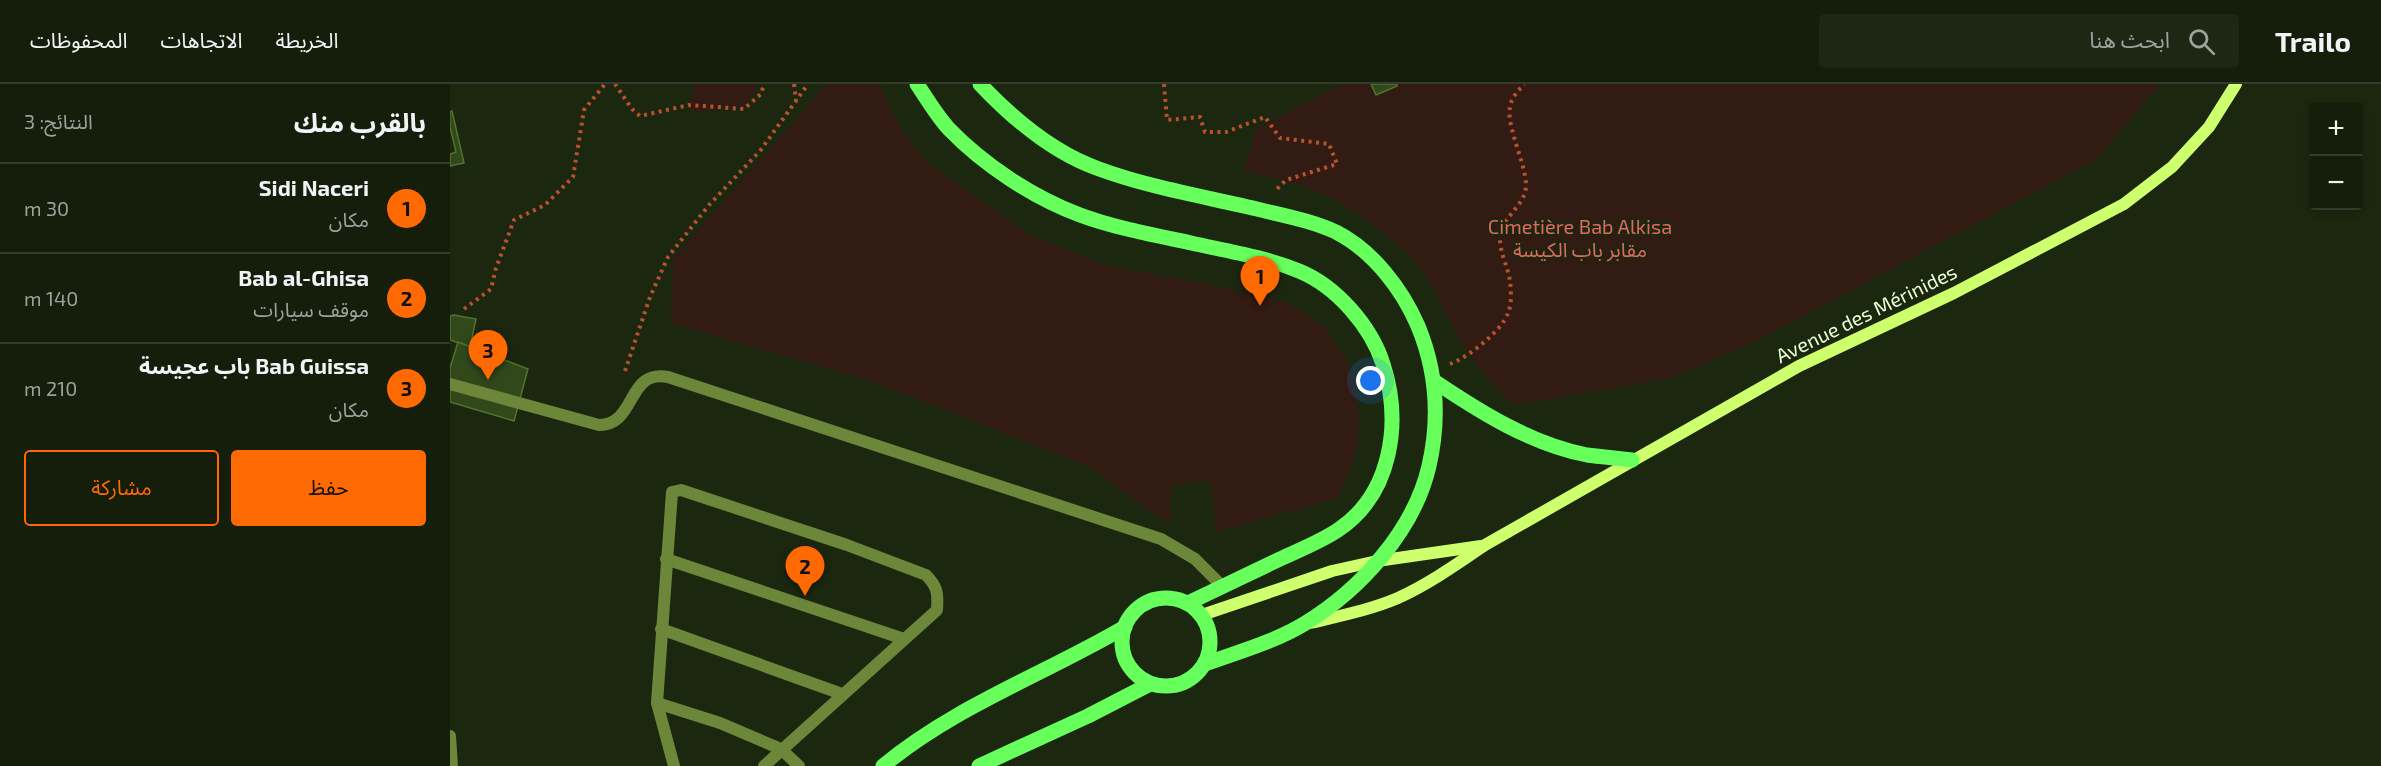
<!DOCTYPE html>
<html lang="ar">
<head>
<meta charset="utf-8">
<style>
  :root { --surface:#151d0b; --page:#1e2614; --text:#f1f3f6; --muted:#9da29d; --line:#343b2c; --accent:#ff6901 }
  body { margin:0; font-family:"Exo 2","Noto Sans Arabic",sans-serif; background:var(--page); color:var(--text); direction:rtl }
  .controls { position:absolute; right:18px; top:18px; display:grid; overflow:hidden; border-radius:6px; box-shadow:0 3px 9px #0003 }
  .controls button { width:54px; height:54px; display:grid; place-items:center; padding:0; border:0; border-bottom:2px solid var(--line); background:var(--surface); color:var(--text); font:30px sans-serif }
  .you { position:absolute; left:921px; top:297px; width:21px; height:21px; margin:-15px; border:4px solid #fff; border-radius:50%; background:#1a73e8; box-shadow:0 0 0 9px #1a73e833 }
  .badge { display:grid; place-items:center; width:39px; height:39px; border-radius:50%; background:var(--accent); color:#111; font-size:20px; font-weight:700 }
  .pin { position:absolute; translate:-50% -50px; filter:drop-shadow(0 2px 3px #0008) }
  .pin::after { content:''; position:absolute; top:32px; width:21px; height:18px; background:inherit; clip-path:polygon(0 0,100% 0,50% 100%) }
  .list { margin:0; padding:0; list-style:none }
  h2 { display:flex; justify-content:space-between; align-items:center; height:78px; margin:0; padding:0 24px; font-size:26px }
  h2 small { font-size:20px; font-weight:400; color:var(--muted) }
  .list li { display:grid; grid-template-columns:39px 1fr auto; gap:18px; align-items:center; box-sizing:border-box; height:90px; padding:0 24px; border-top:2px solid var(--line) }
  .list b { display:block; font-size:22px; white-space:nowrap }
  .list p { margin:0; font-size:20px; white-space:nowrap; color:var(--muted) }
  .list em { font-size:20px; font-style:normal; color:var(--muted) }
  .actions { display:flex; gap:12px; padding:18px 24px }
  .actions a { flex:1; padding:14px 0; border:2px solid var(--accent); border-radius:6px; text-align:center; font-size:21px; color:var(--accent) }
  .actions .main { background:var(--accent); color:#111 }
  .icon { flex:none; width:33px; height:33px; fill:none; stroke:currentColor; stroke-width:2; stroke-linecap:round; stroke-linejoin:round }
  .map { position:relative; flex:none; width:1931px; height:682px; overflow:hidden; direction:ltr }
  header { display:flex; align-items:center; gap:36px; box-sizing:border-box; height:84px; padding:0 30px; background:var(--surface); border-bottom:2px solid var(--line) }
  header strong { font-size:28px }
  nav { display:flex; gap:33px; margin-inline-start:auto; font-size:21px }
  .search { width:420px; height:54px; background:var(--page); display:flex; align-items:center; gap:15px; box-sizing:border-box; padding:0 21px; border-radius:6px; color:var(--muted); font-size:22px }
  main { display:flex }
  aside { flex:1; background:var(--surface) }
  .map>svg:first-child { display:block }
  .green { fill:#311b12 }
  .building { fill:#31481b; stroke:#50742d; stroke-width:1.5 }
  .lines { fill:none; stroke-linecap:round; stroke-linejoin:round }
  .path { stroke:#b9512f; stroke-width:4; stroke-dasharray:3 4.5; stroke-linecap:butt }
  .lane { stroke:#6c863a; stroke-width:12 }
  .street { stroke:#6c863a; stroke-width:12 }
  .secondary { stroke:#ceff6c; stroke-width:12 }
  .primary { stroke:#67ff5c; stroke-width:15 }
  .labels { text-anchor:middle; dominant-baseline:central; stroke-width:4.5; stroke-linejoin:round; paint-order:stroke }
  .park-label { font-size:20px; fill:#e06860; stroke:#1c270f }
  .street-label { font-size:20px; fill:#edffd5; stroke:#1c270f }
</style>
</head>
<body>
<header>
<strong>Trailo</strong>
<div class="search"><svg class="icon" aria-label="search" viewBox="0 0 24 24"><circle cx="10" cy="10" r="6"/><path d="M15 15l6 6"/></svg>ابحث هنا</div>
<nav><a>الخريطة</a><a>الاتجاهات</a><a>المحفوظات</a></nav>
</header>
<main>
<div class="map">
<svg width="1931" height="682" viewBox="0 0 1931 682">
  <rect width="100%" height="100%" fill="#1c270f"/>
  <g class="green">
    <path d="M243,0H310L294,22L241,29Z"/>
    <path d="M377,0H429L449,42L476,78L580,151L654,181L748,198L839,219L876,244L901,284L909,329L906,371L888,414L766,448L761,397L721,401L720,440L639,383L427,299L221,239L223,175Z"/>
    <path d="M892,0H1710L1647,75L1310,255L1222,294L1063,321C1046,304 1029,286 1016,265C997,236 985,200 962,174C953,164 941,155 931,147C887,111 850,97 794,88L806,45Z"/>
  </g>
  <g class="building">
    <path d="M921,0H947V2L926,11Z"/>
    <path d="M2,27L14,79L0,82V70L6,68L0,43V28Z"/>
    <path d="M4,231L26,235L20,263L0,256V232Z"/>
    <path d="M8,258L78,285L64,337L0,318V284Z"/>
  </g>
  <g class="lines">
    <g class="path">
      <path d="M165,0L182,25L190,32L239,21L294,25L311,10L314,0"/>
      <path d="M344,0L346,16"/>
      <path d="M714,0L717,36L750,33L755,48H776L815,33L830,54L879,60L887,80L836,96L825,107"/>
      <path d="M14,225L41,205L46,184L64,136L95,121L123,93L134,26L155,0"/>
      <path d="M1000,280C1017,274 1052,247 1058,229C1062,220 1061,207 1060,197C1058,183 1049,167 1050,152C1052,132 1077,121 1076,100C1075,78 1056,41 1060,23C1061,14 1068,7 1074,0"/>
      <path d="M175,287L200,213L218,173L259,121L310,67L358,0"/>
    </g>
    <g class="lane">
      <path d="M216,475L454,555"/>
      <path d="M211,545L392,610"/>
      <path d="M207,619L270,639L331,665L349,682"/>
      <path d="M224,682L207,619L222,408L231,406L397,461L476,491C488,503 488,510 487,526L314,682"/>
    </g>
    <g class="street">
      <path d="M0,300L149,341C187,341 176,285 218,293L711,455L745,475L772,502"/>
      <path d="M0,652L2,682"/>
    </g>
    <g class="secondary">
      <path d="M752,531L882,487L927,477L1031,462"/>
      <path d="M860,539C889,532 920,526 948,514C979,500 1007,480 1035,461L1349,282L1504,209L1674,120L1722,83L1759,43L1786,0"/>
    </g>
    <g class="primary">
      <path d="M467,0C477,15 487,32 499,45C534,81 582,113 630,131C665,144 704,151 741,159C777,167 815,173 849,187C886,202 921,242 933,280C952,338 942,410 888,446C870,458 849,466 830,475C799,490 769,504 738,519"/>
      <path d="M530,0C563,35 603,69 649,85C701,104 757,113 811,126C836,132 862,137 886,148C923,167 952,205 968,242C987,288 990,334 979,382C964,447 910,506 854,540C824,558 788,568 755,580"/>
      <path d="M984,297C1030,328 1081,360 1137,371C1152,373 1167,374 1182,376"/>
      <circle cx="716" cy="558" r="44"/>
      <path d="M433,682C505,622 595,590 675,543"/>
      <path d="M529,682L638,632L700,600"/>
    </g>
  </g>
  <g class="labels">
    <g class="park-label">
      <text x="1130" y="142">Cimetière Bab Alkisa<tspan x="1130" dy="23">مقابر باب الكيسة</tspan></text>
    </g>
    <g class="street-label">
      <text transform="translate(1416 229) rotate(-26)">Avenue des Mérinides</text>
    </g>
  </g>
</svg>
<div class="controls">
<button>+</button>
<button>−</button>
</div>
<div class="you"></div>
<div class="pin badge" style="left:810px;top:222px">1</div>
<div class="pin badge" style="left:355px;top:512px">2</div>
<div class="pin badge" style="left:38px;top:296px">3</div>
</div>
<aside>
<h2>بالقرب منك<small>النتائج: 3</small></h2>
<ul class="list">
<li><span class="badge">1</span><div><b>Sidi Naceri</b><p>مكان</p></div><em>30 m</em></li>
<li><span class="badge">2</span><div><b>Bab al-Ghisa</b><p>موقف سيارات</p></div><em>140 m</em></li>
<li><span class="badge">3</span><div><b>Bab Guissa باب عجيسة</b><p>مكان</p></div><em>210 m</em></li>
</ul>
<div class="actions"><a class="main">حفظ</a><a>مشاركة</a></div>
</aside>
</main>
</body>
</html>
